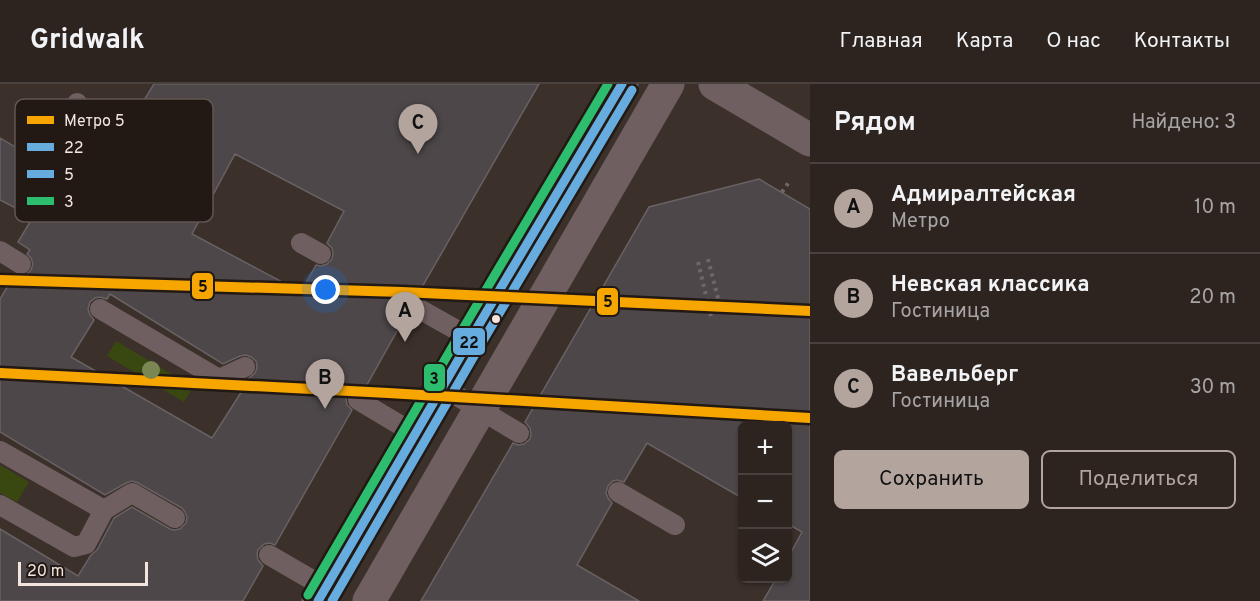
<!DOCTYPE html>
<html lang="ru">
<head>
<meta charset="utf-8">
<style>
  :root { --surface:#2d2420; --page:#352c29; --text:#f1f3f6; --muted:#a7a4a5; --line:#48413e; --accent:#b3a59e }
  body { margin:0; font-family:Overpass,sans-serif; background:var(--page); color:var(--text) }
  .controls { position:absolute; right:18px; bottom:18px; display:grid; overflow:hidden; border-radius:9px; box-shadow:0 2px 4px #0004 }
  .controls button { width:54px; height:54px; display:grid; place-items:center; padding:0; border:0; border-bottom:2px solid var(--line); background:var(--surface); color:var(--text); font:30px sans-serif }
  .scale { position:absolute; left:18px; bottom:15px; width:130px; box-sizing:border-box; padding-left:6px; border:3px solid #f3e4dd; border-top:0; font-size:16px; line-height:21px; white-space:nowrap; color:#f3e4dd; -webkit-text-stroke:4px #231914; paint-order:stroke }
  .you { position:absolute; left:326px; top:206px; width:21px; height:21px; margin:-15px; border:4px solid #fff; border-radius:50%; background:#1a73e8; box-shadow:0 0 0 9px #1a73e833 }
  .badge { display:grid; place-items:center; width:39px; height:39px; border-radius:50%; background:var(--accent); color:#111; font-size:20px; font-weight:700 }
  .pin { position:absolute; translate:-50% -50px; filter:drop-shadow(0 2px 3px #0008) }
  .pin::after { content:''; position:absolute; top:32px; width:21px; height:18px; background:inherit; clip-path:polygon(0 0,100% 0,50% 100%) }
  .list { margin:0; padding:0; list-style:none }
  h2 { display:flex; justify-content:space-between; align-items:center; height:78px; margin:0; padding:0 24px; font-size:26px }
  h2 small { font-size:20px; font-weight:400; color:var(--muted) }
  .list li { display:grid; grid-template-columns:39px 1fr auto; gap:18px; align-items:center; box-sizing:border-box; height:90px; padding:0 24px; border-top:2px solid var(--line) }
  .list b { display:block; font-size:22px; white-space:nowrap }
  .list p { margin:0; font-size:20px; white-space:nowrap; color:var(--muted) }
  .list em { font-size:20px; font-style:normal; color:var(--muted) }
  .actions { display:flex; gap:12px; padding:18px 24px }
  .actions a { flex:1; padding:14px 0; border:2px solid var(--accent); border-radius:9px; text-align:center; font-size:21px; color:var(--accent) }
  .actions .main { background:var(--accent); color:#111 }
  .icon { flex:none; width:33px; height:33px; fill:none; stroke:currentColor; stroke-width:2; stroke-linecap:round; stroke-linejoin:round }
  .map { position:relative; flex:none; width:810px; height:517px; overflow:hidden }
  header { display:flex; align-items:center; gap:36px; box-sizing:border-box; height:84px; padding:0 30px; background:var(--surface); border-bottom:2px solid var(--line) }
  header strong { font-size:28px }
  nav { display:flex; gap:33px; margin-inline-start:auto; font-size:21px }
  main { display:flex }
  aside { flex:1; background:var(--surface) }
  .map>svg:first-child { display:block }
  .green { fill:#394811 }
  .building { fill:#4d4749; stroke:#686264; stroke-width:1.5; fill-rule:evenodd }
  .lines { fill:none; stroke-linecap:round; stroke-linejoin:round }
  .path { stroke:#746666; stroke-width:4; stroke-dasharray:3 4.5; stroke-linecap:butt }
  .lane { stroke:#705f60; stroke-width:20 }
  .street { stroke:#705f60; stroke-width:33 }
  .secondary { stroke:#7d676a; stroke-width:33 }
  .bus-1-casing { stroke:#231914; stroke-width:14 }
  .bus-2-casing { stroke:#231914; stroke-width:14 }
  .bus-3-casing { stroke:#231914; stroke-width:14 }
  .bus-1 { stroke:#67acde; stroke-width:9 }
  .bus-2 { stroke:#67acde; stroke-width:9 }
  .bus-3 { stroke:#2cbe6e; stroke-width:9 }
  .metro-1-casing { stroke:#231914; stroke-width:15 }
  .metro-1 { stroke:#f7a600; stroke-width:10 }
  .tree { fill:#7b8753 }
  .bus-dot { fill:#f3e4dd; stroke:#231914; stroke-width:2 }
  .key { fill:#231914; stroke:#615650; stroke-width:1.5 }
  .key-label { font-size:16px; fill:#f3e4dd }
  .line-badge { stroke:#231914; stroke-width:2 }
  .pale-badge-label { font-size:16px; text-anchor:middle; font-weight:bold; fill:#111 }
</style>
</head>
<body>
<header>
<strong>Gridwalk</strong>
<nav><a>Главная</a><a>Карта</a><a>О нас</a><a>Контакты</a></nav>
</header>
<main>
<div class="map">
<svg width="810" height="517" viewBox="0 0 810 517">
  <rect width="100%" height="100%" fill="#3c302a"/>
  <g class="green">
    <path d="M116,257L193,303L184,318L107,272Z"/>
    <path d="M0,381L29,398L17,418L0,409Z"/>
  </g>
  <g class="building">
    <path d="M154,0H539L418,210L411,209L405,211L402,215L400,222L402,228L406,231L364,306L359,304L353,305L347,310L346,315L347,321L352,326L275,461L270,459L264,460L258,466L257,470L258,476L263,482L243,517H0V445L78,492L91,471L97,466L114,434L132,423L170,445L174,446L180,445L186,439L187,433L185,428L182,424L138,399L132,397L126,399L105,411L0,348V215L15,190L21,192L27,190L31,186L33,180L31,174L27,170L30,166L18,158L33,133L0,116V54L65,92L101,86ZM235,70L344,127L327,159L332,164L333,170L332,175L327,180L321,182L316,181L301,208L192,150ZM110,210L223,280L240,272L246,271L251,273L256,277L257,284L255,289L248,295L249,296L212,354L71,273L94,236L90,231L88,225L90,218L95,214L100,213L107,215Z"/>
    <path d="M759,95L810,125V517H763L776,495H788V474L802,448L788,440V342H742V414L647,359L624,398L617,396L613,397L608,402L606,409L608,414L612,419L577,481L639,517H421L513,359L518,361L524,360L530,355L531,350L530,344L525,338L649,123Z"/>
  </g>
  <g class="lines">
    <g class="path">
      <path d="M782,108L789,98"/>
      <path d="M708,175L722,230"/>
      <path d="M698,178L711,232"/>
    </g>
    <g class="lane">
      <path d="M77,19L82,49"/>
      <path d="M301,159L321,170"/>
      <path d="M0,167L21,180"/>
      <path d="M412,221L471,254"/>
      <path d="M100,225L219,295L245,283"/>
      <path d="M442,303L519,349"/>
      <path d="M358,316L415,350"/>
      <path d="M0,367L104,426"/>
      <path d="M618,408L675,441"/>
      <path d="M0,421L74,463L86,460L104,426L132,409L175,434"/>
      <path d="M269,471L326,504"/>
    </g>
    <g class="street">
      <path d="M715,0L810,56"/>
      <path d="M369,517L668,0"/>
    </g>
    <path class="secondary" d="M318,517L471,254L622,0"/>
    <defs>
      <path id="bus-1" d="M318,517L471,254L622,0"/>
      <path id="bus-2" d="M332,517L481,260L632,6"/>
      <path id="bus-3" d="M308,511L461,248L608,0"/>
    </defs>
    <use href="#bus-1" class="bus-1-casing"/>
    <use href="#bus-2" class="bus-2-casing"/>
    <use href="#bus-3" class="bus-3-casing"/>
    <use href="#bus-1" class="bus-1"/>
    <use href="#bus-2" class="bus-2"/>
    <use href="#bus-3" class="bus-3"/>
    <defs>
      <g id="metro-1">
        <path d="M0,196L402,208L810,227"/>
        <path d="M0,289L388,309L810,334"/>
      </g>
    </defs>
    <use href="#metro-1" class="metro-1-casing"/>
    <use href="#metro-1" class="metro-1"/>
  </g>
  <circle class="tree" cx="151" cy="286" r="9"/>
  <circle class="bus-dot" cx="496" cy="235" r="5"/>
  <rect x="15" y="15" width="198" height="123" rx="9" class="key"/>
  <rect x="27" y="32" width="27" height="8" fill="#f7a600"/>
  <rect x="27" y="59" width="27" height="8" fill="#67acde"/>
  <rect x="27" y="86" width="27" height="8" fill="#67acde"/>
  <rect x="27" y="113" width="27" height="8" fill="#2cbe6e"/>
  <g class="key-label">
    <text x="64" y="42">Метро 5</text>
    <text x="64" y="69">22</text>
    <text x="64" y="96">5</text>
    <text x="64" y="123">3</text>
  </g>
  <g class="line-badge">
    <rect x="191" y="188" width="23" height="28" rx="6" fill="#f7a600"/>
    <rect x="596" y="203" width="23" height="29" rx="6" fill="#f7a600"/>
    <rect x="452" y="243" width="34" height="29" rx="6" fill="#67acde"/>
    <rect x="423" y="279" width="23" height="29" rx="6" fill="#2cbe6e"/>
  </g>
  <g class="pale-badge-label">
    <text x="203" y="208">5</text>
    <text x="608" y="223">5</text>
    <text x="469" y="264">22</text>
    <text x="434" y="300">3</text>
  </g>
</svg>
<div class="controls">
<button>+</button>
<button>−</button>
<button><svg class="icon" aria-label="layers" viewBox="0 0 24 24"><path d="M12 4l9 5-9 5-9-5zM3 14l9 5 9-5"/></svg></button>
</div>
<div class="scale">20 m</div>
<div class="you"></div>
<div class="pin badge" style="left:405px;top:258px">A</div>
<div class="pin badge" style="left:325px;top:325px">B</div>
<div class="pin badge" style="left:418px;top:70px">C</div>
</div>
<aside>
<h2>Рядом<small>Найдено: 3</small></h2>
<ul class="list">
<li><span class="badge">A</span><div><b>Адмиралтейская</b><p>Метро</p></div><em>10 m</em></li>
<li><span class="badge">B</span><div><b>Невская классика</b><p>Гостиница</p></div><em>20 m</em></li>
<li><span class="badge">C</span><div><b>Вавельберг</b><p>Гостиница</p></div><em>30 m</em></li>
</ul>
<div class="actions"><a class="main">Сохранить</a><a>Поделиться</a></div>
</aside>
</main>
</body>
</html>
